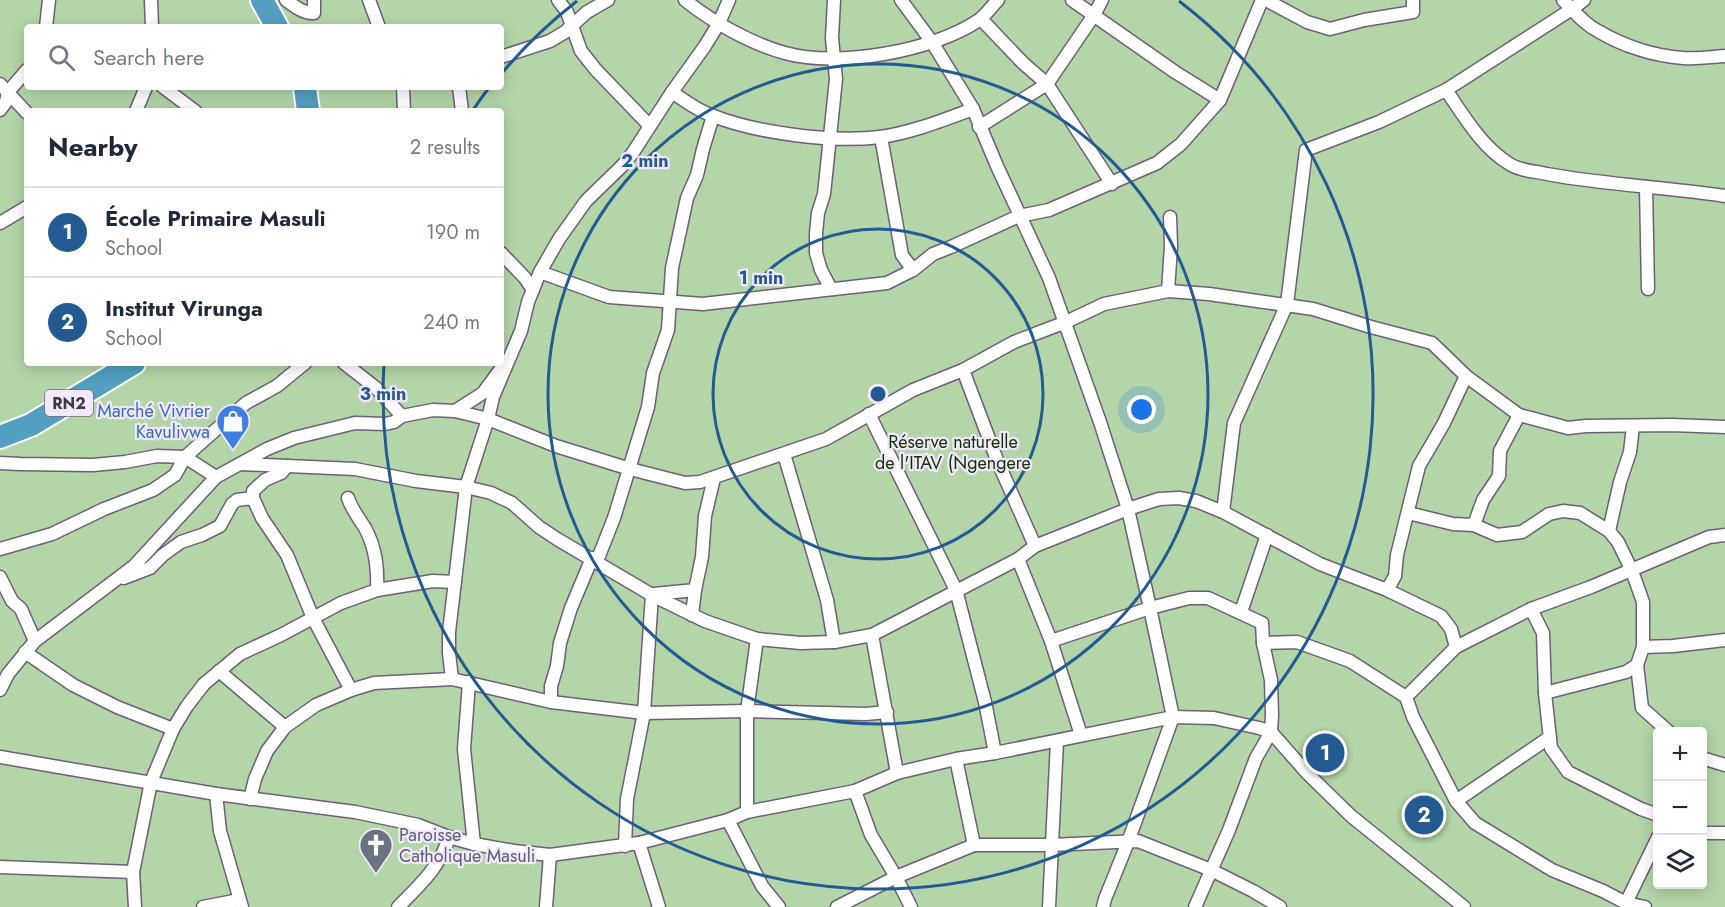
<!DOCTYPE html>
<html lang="en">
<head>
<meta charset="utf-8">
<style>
  :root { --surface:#fff; --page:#f6f6f7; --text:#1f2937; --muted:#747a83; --line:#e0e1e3; --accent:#245a92 }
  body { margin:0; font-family:Jost,sans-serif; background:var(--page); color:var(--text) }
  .controls { position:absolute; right:18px; bottom:18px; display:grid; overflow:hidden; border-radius:6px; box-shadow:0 3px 15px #0003 }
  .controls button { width:54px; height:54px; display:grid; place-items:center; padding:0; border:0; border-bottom:2px solid var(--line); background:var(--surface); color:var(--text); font:30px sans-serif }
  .you { position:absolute; left:1142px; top:410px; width:21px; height:21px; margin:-15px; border:4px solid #fff; border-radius:50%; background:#1a73e8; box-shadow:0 0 0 9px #1a73e833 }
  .badge { display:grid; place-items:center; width:39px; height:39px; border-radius:50%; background:var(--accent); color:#fff; font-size:20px; font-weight:700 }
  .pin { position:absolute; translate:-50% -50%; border:3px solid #fff; box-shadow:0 2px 6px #0006 }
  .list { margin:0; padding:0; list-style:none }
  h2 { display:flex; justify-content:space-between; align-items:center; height:78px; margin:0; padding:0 24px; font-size:26px }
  h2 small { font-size:20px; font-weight:400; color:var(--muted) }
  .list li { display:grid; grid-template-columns:39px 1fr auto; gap:18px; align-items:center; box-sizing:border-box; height:90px; padding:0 24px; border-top:2px solid var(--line) }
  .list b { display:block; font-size:22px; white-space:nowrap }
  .list p { margin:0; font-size:20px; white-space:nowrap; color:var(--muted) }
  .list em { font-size:20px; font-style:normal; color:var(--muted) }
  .icon { flex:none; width:33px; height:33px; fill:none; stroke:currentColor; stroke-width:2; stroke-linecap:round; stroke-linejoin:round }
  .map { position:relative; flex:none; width:1725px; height:907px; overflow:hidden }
  .search { position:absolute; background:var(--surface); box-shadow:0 3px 15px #0003; left:24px; top:24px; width:480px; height:66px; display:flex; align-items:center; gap:15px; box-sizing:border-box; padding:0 21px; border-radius:6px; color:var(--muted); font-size:22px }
  .panel { position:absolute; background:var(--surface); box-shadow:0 3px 15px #0003; left:24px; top:108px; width:480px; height:258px; border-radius:6px }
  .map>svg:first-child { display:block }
  .green { fill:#b3d5a8; fill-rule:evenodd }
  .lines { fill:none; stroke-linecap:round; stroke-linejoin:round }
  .street-casing { stroke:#6c5f77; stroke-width:15 }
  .highway-casing { stroke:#fff; stroke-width:26 }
  .street { stroke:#fff; stroke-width:12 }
  .highway { stroke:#529fc1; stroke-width:22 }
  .ring { fill:none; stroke:#245a92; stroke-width:3 }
  .labels { text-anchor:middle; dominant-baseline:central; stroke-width:4.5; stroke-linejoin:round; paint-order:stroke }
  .shield { fill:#f3e7fd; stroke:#756d7c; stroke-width:1.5 }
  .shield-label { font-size:16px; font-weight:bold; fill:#3f3944 }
  .shop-label { font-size:18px; fill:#366cbe; stroke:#f3e7fd; text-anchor:end }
  .park-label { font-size:18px; fill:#0e3300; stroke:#f3e7fd }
  .worship-label { font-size:18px; fill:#5b616d; stroke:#f3e7fd; text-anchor:start }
  .centre { fill:#245a92; stroke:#f3e7fd; stroke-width:3 }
  .ring-label { font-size:18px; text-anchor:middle; font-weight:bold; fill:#245a92; stroke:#f3e7fd; stroke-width:4.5; stroke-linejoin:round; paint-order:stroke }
</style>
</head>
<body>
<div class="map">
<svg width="1725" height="907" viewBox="0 0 1725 907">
  <rect width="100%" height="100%" fill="#f3e7fd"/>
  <path class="green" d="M0,0H1725V907H0ZM27,27H501V87H27ZM27,111H501V363H27ZM1658,732H1702V884H1658Z"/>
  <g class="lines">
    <defs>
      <g id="street">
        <path d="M151,0L152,27"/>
        <path d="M286,0C294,6 304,14 314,13V0"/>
        <path d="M369,0L379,27"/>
        <path d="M558,0L567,12L581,51L596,70L649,125"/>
        <path d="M685,0C712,22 752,44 785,53C838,68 934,51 979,20C986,15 992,6 998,0"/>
        <path d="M901,0L932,42L973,109L997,166L1049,278L1100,422L1128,509L1150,608L1173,717L1128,842L1105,899L1103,907"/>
        <path d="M1072,0L1175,72L1220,100"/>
        <path d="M1266,0L1307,22L1330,29L1364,20L1413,12V0"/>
        <path d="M1563,0C1574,11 1584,24 1598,31C1623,46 1654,56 1683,58C1697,59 1711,57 1725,56"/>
        <path d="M981,19L1023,63L1047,84L1112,184"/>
        <path d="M46,27L49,0"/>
        <path d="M501,57L550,41L565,32L587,12L608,0"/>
        <path d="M0,84L27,113"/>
        <path d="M163,87L195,111"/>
        <path d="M403,87L404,111"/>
        <path d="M459,87L462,111"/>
        <path d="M1446,90C1464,116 1481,146 1508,163C1519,171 1534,171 1547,174C1606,185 1666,187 1725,196"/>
        <path d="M672,92C685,101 697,110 711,115C755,133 833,143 880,137C911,133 943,120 973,109"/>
        <path d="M0,110L6,102L8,92L27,70"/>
        <path d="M136,111L146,87"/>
        <path d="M979,127L1047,84L1094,15L1102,0"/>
        <path d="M881,137L902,255L913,270"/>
        <path d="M1646,187L1648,289"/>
        <path d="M0,223L27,207"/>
        <path d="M501,253L525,278L533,290"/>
        <path d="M540,272L609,297L703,304L887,283L913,270L933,254L951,247L1019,216L1049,210L1157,163L1181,144L1220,100L1262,0"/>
        <path d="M831,289L821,270L816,253V233L818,213L824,194L836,79L832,38L834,0"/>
        <path d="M1168,291L1171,246L1170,217"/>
        <path d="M344,363L376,388L402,416"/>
        <path d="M963,370L997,460L1035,546"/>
        <path d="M455,411L483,393L500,370"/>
        <path d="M869,414L956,590L985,702L995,753"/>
        <path d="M784,454L827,600L834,642"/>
        <path d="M0,463L20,464L93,465L125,462L157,456L185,457L216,477"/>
        <path d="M240,464L355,469L416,481L466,487L491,493L512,503L539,527L557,539L652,595L705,621L757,639L801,643L834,642L872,635L1018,559L1035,546L1128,509L1159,499L1179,498L1196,501L1223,512L1320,564L1387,590L1441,616L1451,629L1456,647"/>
        <path d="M287,466L281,473L265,480L253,491V498L262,518L287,555L313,618L351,690"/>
        <path d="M348,498C352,510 359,518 365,528C376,548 378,568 377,590"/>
        <path d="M1223,512L1234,423L1287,304L1306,150L1379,122L1446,90L1572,9L1584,0"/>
        <path d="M1408,513L1453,524L1474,525L1497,535L1522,532L1549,514L1563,511L1580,513L1609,531L1618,542L1632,571L1643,602V647L1637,665L1642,708L1669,732"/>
        <path d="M1474,525L1483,500L1499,476L1500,451L1519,415"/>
        <path d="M1609,531L1620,482L1630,452L1633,426"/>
        <path d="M0,549L52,534L104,509L153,490L175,475L185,457L246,403L277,386L305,363"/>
        <path d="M1018,559L1051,641L1081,735"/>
        <path d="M597,561L614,518L648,407L653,373L668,330L672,268L687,198L697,175L703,149L713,116"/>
        <path d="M0,577L12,601L21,609L35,641"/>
        <path d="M124,578L150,568L163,555L181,542L202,535L220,526L232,504L237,500L253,498"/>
        <path d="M1387,590L1395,576L1397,555L1419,466L1444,423L1466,376"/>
        <path d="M654,594L695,590L702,557L705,516L714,478"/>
        <path d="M1531,609L1543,633L1545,693L1551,748L1568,772L1641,809L1658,815"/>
        <path d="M1241,612L1267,535"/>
        <path d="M692,615L695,590"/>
        <path d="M872,635L897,773"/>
        <path d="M1051,641L1150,608L1189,598H1208L1262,623L1263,643L1271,680L1272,715L1271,732L1256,758L1229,830L1195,907"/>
        <path d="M1263,643L1297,642L1350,661L1406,697L1413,717L1456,801L1475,823L1552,870L1603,891L1626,903L1645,907"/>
        <path d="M1643,647L1673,646L1725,640"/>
        <path d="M25,652L73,685L117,707L173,729"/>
        <path d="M219,671L285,727"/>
        <path d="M452,679L449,653V632L466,487L488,419L493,397L521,331L528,302L540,272L559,239L586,201L622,166L632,154L672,92L705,46L719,23L729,0"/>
        <path d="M469,682L464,749L474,844"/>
        <path d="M0,690L8,674L35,641L134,566L216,477L267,449L294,438L355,423L385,424L394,422L402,416L433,410L455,411L488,419L556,446L630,469L685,483L700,482L826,439L913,390L963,370L1014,342L1066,322L1104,304L1168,291L1209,294L1313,309L1371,327L1432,343L1466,376L1519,415L1568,428L1586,426L1672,425L1725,427"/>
        <path d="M1545,693L1626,672L1637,665"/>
        <path d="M1406,697L1456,647L1531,609L1591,587L1709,537L1725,535"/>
        <path d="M551,702V686L557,666L560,643L571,608L592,558"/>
        <path d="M0,757L216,794L355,812L418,825L449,837L474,844L514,851L550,855L639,843L728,820L747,812L855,791L897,773L956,759L995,753L1173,717L1214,718L1259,728L1271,732L1308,774L1351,816L1464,907"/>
        <path d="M1702,758L1725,765"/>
        <path d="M956,759L974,845"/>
        <path d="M855,791L871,835L896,877L911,907"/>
        <path d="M216,794L220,831L242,907"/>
        <path d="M250,799L255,779L267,751L285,727L316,705L351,690L374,683L452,679L551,702L644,713L747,711L866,714L887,712"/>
        <path d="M1456,801L1550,737"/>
        <path d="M747,812V711L757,639"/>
        <path d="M728,820L762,886L779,907"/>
        <path d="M1702,833H1725"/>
        <path d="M639,843L659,907"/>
        <path d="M625,846L627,799L644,713L652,595"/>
        <path d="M0,867L133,872"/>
        <path d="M1626,903L1658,837"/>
        <path d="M135,907L133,872L151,782L173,729L187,706L204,684L240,654L281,635L341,603L377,590L433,581L455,582"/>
        <path d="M203,907L239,900"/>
        <path d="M398,907C419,886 441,866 449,837"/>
        <path d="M546,907L550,855"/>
        <path d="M837,907L896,877L974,845H1051L1138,841L1211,870L1253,891L1280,907"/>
        <path d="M1049,907L1057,741"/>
      </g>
      <g id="highway">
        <path d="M262,0L277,27"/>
        <path d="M305,87L308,111"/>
        <path d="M0,437L31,425L134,363"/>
      </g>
    </defs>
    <use href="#street" class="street-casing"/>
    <use href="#highway" class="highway-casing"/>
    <use href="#street" class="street"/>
    <use href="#highway" class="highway"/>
  </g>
  <g class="ring">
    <circle cx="878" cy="394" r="165"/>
    <circle cx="878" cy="394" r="330"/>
    <path d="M473 110A495 495 0 0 1 488 89M502 73A495 495 0 0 1 577 1M1179 1A495 495 0 1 1 384 364"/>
  </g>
  <defs>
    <symbol id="shop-pin" viewBox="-11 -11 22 30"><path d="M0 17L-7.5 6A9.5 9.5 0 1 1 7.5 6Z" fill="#3f7fe0" stroke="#f3e7fd"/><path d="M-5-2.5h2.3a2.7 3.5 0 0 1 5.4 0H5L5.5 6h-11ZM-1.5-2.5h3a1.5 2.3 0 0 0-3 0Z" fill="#fff"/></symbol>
    <symbol id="church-pin" viewBox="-11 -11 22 30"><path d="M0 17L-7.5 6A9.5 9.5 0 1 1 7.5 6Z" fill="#6b7280" stroke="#f3e7fd"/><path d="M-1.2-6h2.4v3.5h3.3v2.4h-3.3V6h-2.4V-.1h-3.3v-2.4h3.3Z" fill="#fff"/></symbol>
  </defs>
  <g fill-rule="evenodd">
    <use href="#shop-pin" x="214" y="402" width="38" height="52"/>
    <use href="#church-pin" x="357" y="826" width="38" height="52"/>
  </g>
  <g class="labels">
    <rect class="shield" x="45" y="390" width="48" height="26" rx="4.5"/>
    <g class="shield-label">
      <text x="69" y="403">RN2</text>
    </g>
    <g class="shop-label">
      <text x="210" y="411">Marché Vivrier<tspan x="210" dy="21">Kavulivwa</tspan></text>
    </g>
    <g class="park-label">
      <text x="953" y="442">Réserve naturelle<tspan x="953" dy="21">de l'ITAV (Ngengere</tspan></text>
    </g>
    <g class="worship-label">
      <text x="399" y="835">Paroisse<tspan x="399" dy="21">Catholique Masuli</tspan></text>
    </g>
  </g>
  <circle cx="878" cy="394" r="9" class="centre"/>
  <g class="ring-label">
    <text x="645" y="167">2 min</text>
    <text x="761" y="284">1 min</text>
    <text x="383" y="400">3 min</text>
  </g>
</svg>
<div class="controls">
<button>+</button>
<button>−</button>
<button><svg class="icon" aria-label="layers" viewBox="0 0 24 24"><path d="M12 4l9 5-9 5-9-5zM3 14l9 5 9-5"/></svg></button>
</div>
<div class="you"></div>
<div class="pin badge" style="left:1325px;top:753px">1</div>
<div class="pin badge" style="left:1424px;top:815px">2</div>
<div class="search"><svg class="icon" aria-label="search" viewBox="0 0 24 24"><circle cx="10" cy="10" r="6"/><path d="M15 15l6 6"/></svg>Search here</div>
<section class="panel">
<h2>Nearby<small>2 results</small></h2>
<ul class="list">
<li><span class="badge">1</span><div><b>École Primaire Masuli</b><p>School</p></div><em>190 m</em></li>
<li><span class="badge">2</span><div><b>Institut Virunga</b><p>School</p></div><em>240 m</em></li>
</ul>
</section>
</div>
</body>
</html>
